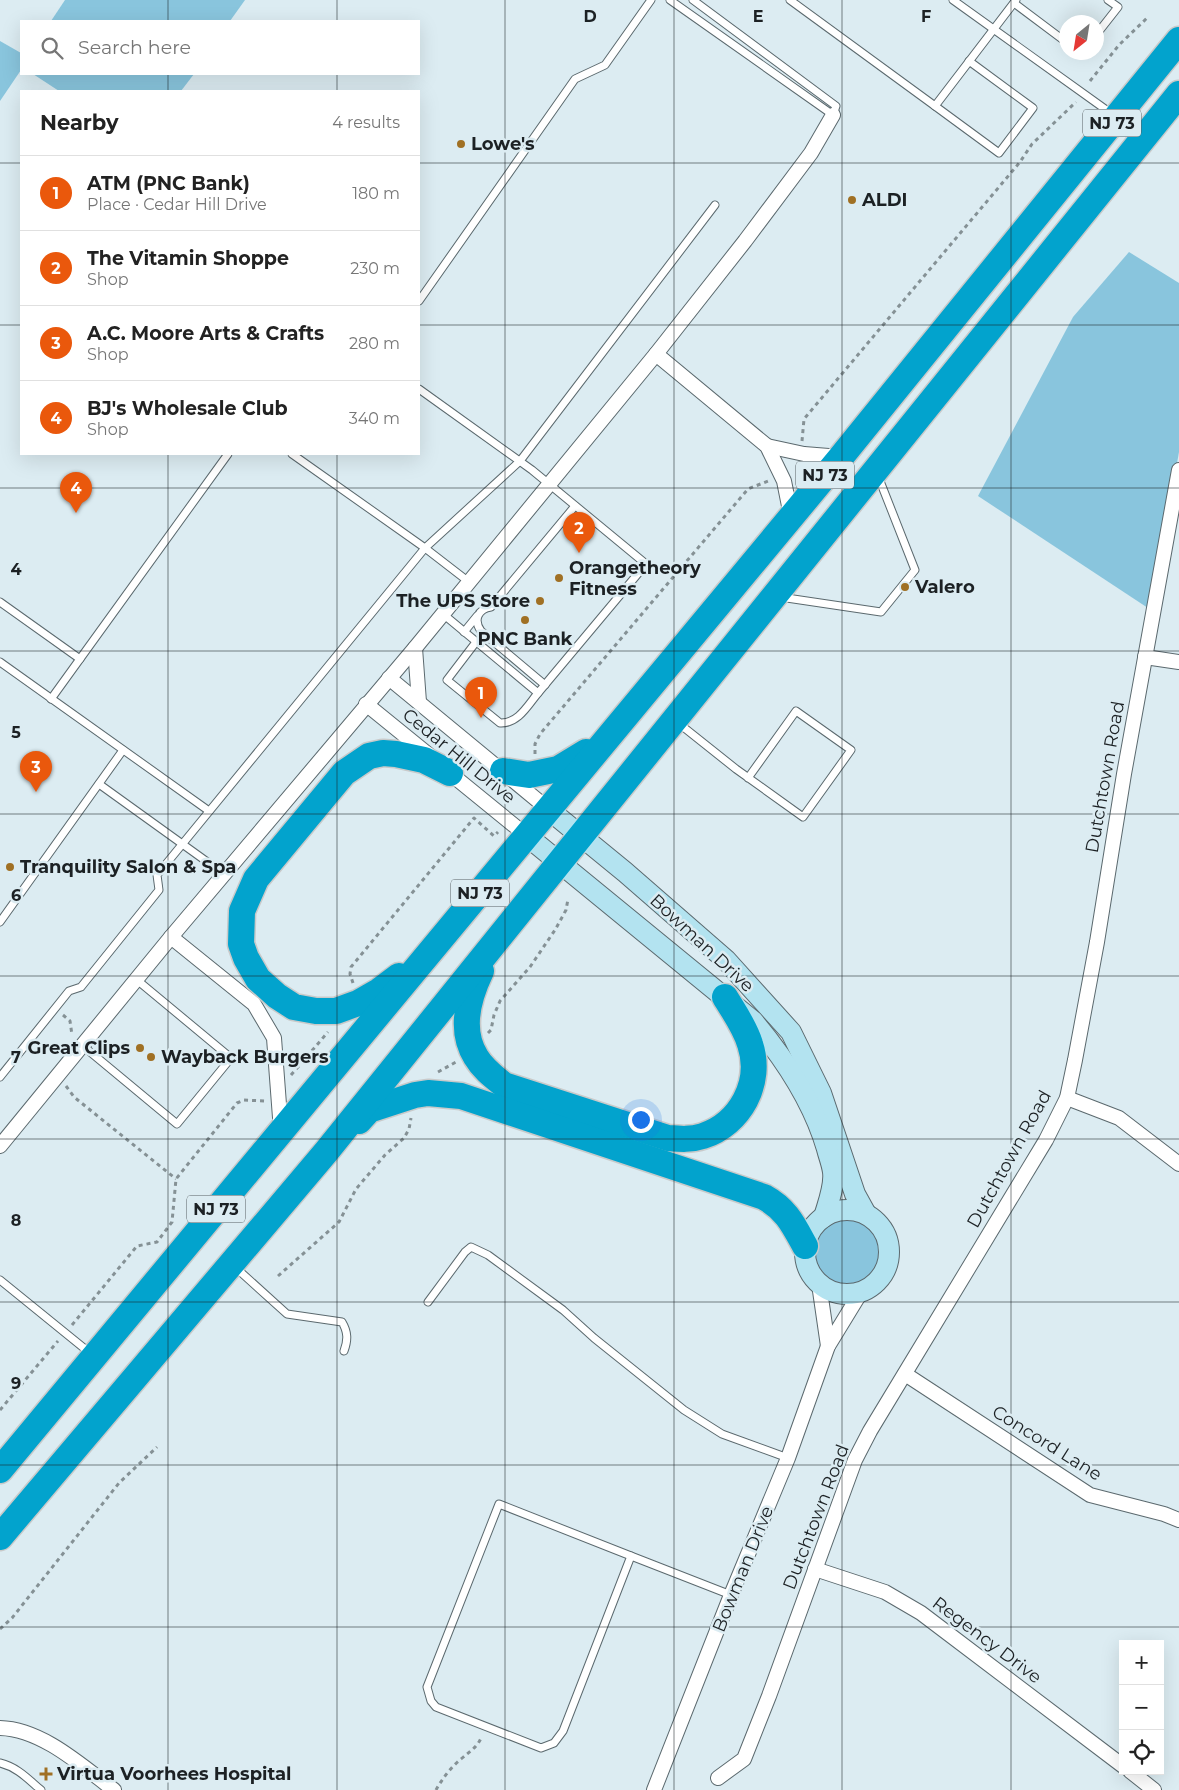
<!DOCTYPE html>
<html lang="en">
<head>
<meta charset="utf-8">
<style>
  :root { --surface:#fff; --page:#f6f6f6; --text:#222; --muted:#767676; --line:#e0e0e0; --accent:#ea580c }
  body { margin:0; font-family:Montserrat,sans-serif; background:var(--page); color:var(--text) }
  .controls { position:absolute; right:15px; bottom:15px; display:grid; overflow:hidden; border-radius:0px; box-shadow:0 5px 20px #0002 }
  .controls button { width:45px; height:45px; display:grid; place-items:center; padding:0; border:0; border-bottom:1px solid var(--line); background:var(--surface); color:var(--text); font:25px sans-serif }
  .compass { position:absolute; left:1059px; top:15px; width:45px; height:45px; border-radius:50%; background:var(--surface); box-shadow:0 5px 20px #0002; rotate:210deg }
  .you { position:absolute; left:640px; top:1119px; width:18px; height:18px; margin:-12px; border:4px solid #fff; border-radius:50%; background:#1a73e8; box-shadow:0 0 0 8px #1a73e833 }
  .badge { display:grid; place-items:center; width:32px; height:32px; border-radius:50%; background:var(--accent); color:#fff; font-size:16px; font-weight:700 }
  .pin { position:absolute; translate:-50% -41px; filter:drop-shadow(0 1px 2px #0008) }
  .pin::after { content:''; position:absolute; top:26px; width:18px; height:15px; background:inherit; clip-path:polygon(0 0,100% 0,50% 100%) }
  .list { margin:0; padding:0; list-style:none }
  h2 { display:flex; justify-content:space-between; align-items:center; height:65px; margin:0; padding:0 20px; font-size:21px }
  h2 small { font-size:16px; font-weight:400; color:var(--muted) }
  .list li { display:grid; grid-template-columns:32px 1fr auto; gap:15px; align-items:center; box-sizing:border-box; height:75px; padding:0 20px; border-top:1px solid var(--line) }
  .list b { display:block; font-size:19px; white-space:nowrap }
  .list p { margin:0; font-size:16px; white-space:nowrap; color:var(--muted) }
  .list em { font-size:16px; font-style:normal; color:var(--muted) }
  .icon { flex:none; width:28px; height:28px; fill:none; stroke:currentColor; stroke-width:2; stroke-linecap:round; stroke-linejoin:round }
  .map { position:relative; flex:none; width:1179px; height:1790px; overflow:hidden }
  .search { position:absolute; background:var(--surface); box-shadow:0 5px 20px #0002; left:20px; top:20px; width:400px; height:55px; display:flex; align-items:center; gap:12px; box-sizing:border-box; padding:0 18px; border-radius:0px; color:var(--muted); font-size:19px }
  .panel { position:absolute; background:var(--surface); box-shadow:0 5px 20px #0002; left:20px; top:90px; width:400px; height:365px; border-radius:0px }
  .map>svg:first-child { display:block }
  .green { fill:#89c5dd }
  .lines { fill:none; stroke-linecap:round; stroke-linejoin:round }
  .lane-casing { stroke:#5b696e; stroke-width:9 }
  .street-casing { stroke:#5b696e; stroke-width:16 }
  .secondary-casing { stroke:#5b696e; stroke-width:22 }
  .highway-casing { stroke:#c9caca; stroke-width:29 }
  .path { stroke:#859195; stroke-width:3; stroke-dasharray:4 4; stroke-linecap:butt }
  .lane { stroke:#fff; stroke-width:7 }
  .street { stroke:#fff; stroke-width:14 }
  .secondary { stroke:#b3e3f0; stroke-width:20 }
  .highway { stroke:#02a3cd; stroke-width:26 }
  .grid { fill:none; stroke:#1c2124; stroke-width:1; stroke-opacity:0.55 }
  .poi-dot { fill:#a07024; stroke:#dcecf2; stroke-width:2 }
  .labels { text-anchor:middle; dominant-baseline:central; stroke-width:5; stroke-linejoin:round; paint-order:stroke }
  .shield { fill:#dcecf2; stroke:#565e62; stroke-width:1 }
  .shield-label { font-size:16px; font-weight:bold; fill:#1c2124 }
  .poi-label { font-size:18px; font-weight:bold; fill:#1c2124; stroke:#dcecf2; text-anchor:start }
  .street-label { font-size:18px; fill:#1c2124; stroke:#dcecf2 }
  .grid-label { font-size:16px; text-anchor:middle; font-weight:bold; fill:#1c2124; stroke:#dcecf2; stroke-width:5; stroke-linejoin:round; paint-order:stroke }
</style>
</head>
<body>
<div class="map">
<svg width="1179" height="1790" viewBox="0 0 1179 1790">
  <rect width="100%" height="100%" fill="#dcecf2"/>
  <g class="green">
    <path d="M65,0H245L230,21H51Z"/>
    <path d="M0,41L21,53V70L0,101Z"/>
    <path d="M33,74H194L181,91H59Z"/>
    <path d="M1129,252L1179,283V452L1151,610L978,496L1073,317Z"/>
    <circle cx="847" cy="1252" r="42"/>
  </g>
  <g class="lines">
    <defs>
      <g id="lane">
        <path d="M670,0L833,115L836,106L693,0"/>
        <path d="M790,0L935,106L1016,0"/>
        <path d="M953,0L1112,114"/>
        <path d="M1014,3L1066,42"/>
        <path d="M1096,35L1118,7L1108,0"/>
        <path d="M1081,52L1083,54L1084,52"/>
        <path d="M935,106L999,153L1033,108L969,61"/>
        <path d="M419,301L575,79L605,65L651,0"/>
        <path d="M419,389L532,470L646,564L538,693L443,614"/>
        <path d="M292,454L425,548L469,582"/>
        <path d="M780,597L881,612L915,570L878,476"/>
        <path d="M0,602L80,659"/>
        <path d="M464,632L477,616"/>
        <path d="M476,642L447,680L500,723C518,724 528,705 538,693"/>
        <path d="M0,662L209,811"/>
        <path d="M545,685L481,631C473,620 478,609 491,607L575,506"/>
        <path d="M51,699L228,454"/>
        <path d="M677,722L736,769L803,817L851,750L796,711L748,778"/>
        <path d="M99,784L224,874"/>
        <path d="M0,922L123,750"/>
        <path d="M83,1046L177,1124L231,1058L137,980"/>
        <path d="M0,1077L69,991L81,987L159,890L157,875L425,548L520,461L715,205"/>
        <path d="M235,1267L287,1314L342,1322C348,1332 348,1340 344,1351"/>
        <path d="M0,1280L90,1353"/>
        <path d="M428,1302L465,1252L471,1247L488,1255L563,1310L594,1338L684,1410L722,1434L788,1458"/>
        <path d="M499,1504L631,1556L563,1731L554,1743L541,1748L436,1707L431,1701L427,1687Z"/>
        <path d="M631,1556L731,1595"/>
        <path d="M0,1763C17,1767 28,1779 41,1790"/>
      </g>
      <g id="street">
        <path d="M656,354L767,446L784,481L791,516"/>
        <path d="M767,446L804,454L841,457"/>
        <path d="M415,648L419,702"/>
        <path d="M1145,657L1179,662"/>
        <path d="M389,678L548,809"/>
        <path d="M366,704L430,756"/>
        <path d="M446,770L527,836"/>
        <path d="M171,937L254,1004L274,1038L281,1131"/>
        <path d="M1067,1098L1119,1118L1179,1164"/>
        <path d="M0,1146L171,937L415,648L656,354L745,241L811,153L833,115"/>
        <path d="M819,1284L828,1346"/>
        <path d="M905,1374L1090,1495L1164,1514L1179,1520"/>
        <path d="M815,1569L885,1592L921,1613L1123,1766"/>
        <path d="M0,1728C42,1729 82,1766 114,1790"/>
        <path d="M1130,1771L1154,1790"/>
        <path d="M718,1778L744,1759L769,1696L855,1460L870,1431L1046,1140L1067,1098L1075,1060L1097,942L1124,774L1179,470"/>
        <path d="M654,1790L731,1595L788,1458L828,1346L861,1292"/>
      </g>
      <g id="secondary">
        <path d="M548,809L625,872L726,960L791,1032L821,1093L855,1194L866,1214"/>
        <path d="M527,836L753,1021C785,1059 813,1101 827,1149C829,1157 832,1164 833,1172C835,1186 828,1203 824,1217"/>
        <circle cx="847" cy="1252" r="42"/>
      </g>
      <g id="highway">
        <path d="M503,771L529,775L558,769L586,752"/>
        <path d="M481,971C468,998 459,1030 476,1057C483,1069 494,1077 504,1085L668,1138C680,1139 691,1140 703,1136C740,1124 763,1083 750,1044C745,1027 734,1012 725,997"/>
        <path d="M399,976L379,991L358,1003L336,1011H316L294,1007L277,996L258,979L246,958L241,944L242,911L256,879L344,773L369,756L383,753L396,754L424,760L450,773"/>
        <path d="M359,1121L369,1110L415,1095L428,1093L461,1096L764,1197C786,1209 793,1224 805,1246"/>
        <path d="M0,1470L841,457L1179,40"/>
        <path d="M0,1537L326,1152L1179,94"/>
      </g>
    </defs>
    <use href="#lane" class="lane-casing"/>
    <use href="#street" class="street-casing"/>
    <use href="#secondary" class="secondary-casing"/>
    <use href="#highway" class="highway-casing"/>
    <g class="path">
      <path d="M1090,81L1119,45L1147,18"/>
      <path d="M802,441L804,419L1020,162L1032,144L1076,102"/>
      <path d="M535,754V744L540,734L748,489L768,481"/>
      <path d="M353,983L350,974L351,967L474,818L494,836L498,832"/>
      <path d="M63,1015L70,1021L72,1035"/>
      <path d="M488,1033L491,1030L494,1015L500,1001L530,967L555,930L566,910L568,899"/>
      <path d="M438,1072L456,1062"/>
      <path d="M291,1075L328,1032"/>
      <path d="M66,1086L74,1097L176,1179"/>
      <path d="M278,1276L339,1222L356,1189L385,1155L404,1138L409,1129L411,1118"/>
      <path d="M72,1325L137,1246L157,1242L172,1222L176,1179L237,1103L244,1100L265,1101"/>
      <path d="M0,1410L58,1341"/>
      <path d="M0,1629L12,1618L119,1483L157,1447"/>
      <path d="M436,1790C442,1779 451,1767 461,1759C470,1751 477,1748 482,1736"/>
    </g>
    <use href="#lane" class="lane"/>
    <use href="#street" class="street"/>
    <use href="#secondary" class="secondary"/>
    <use href="#highway" class="highway"/>
  </g>
  <path class="grid" d="M168,0V21M337,0V21M505,0V1790M674,0V1790M842,0V1790M1011,0V1790M168,74V91M337,74V91M0,163H21M419,163H1179M0,325H21M419,325H1179M168,454V1790M337,454V1790M0,488H1179M0,651H1179M0,814H1179M0,976H1179M0,1139H1179M0,1302H1179M0,1465H1179M0,1627H1179"/>
  <g class="poi-dot">
    <circle cx="461" cy="144" r="5"/>
    <circle cx="852" cy="200" r="5"/>
    <circle cx="559" cy="578" r="5"/>
    <circle cx="905" cy="587" r="5"/>
    <circle cx="540" cy="601" r="5"/>
    <circle cx="525" cy="620" r="5"/>
    <circle cx="10" cy="867" r="5"/>
    <circle cx="140" cy="1048" r="5"/>
    <circle cx="151" cy="1057" r="5"/>
    <path d="M43.5 1766.5h5v5h5v5h-5v5h-5v-5h-5v-5h5z"/>
  </g>
  <g class="labels">
    <g class="shield">
      <rect x="1083" y="109.5" width="58" height="27" rx="4"/>
      <rect x="796" y="461.5" width="58" height="27" rx="4"/>
      <rect x="451" y="879.5" width="58" height="27" rx="4"/>
      <rect x="187" y="1195.5" width="58" height="27" rx="4"/>
    </g>
    <g class="shield-label">
      <text x="1112" y="123">NJ 73</text>
      <text x="825" y="475">NJ 73</text>
      <text x="480" y="893">NJ 73</text>
      <text x="216" y="1209">NJ 73</text>
    </g>
    <g class="poi-label">
      <text x="471" y="144">Lowe's</text>
      <text x="862" y="200">ALDI</text>
      <text x="569" y="568">Orangetheory<tspan x="569" dy="21">Fitness</tspan></text>
      <text x="915" y="587">Valero</text>
      <text x="530" y="601" text-anchor="end">The UPS Store</text>
      <text x="525" y="639" text-anchor="middle">PNC Bank</text>
      <text x="20" y="867">Tranquility Salon &amp; Spa</text>
      <text x="130" y="1048" text-anchor="end">Great Clips</text>
      <text x="161" y="1057">Wayback Burgers</text>
      <text x="57" y="1774">Virtua Voorhees Hospital</text>
    </g>
    <g class="street-label">
      <text transform="translate(459 756) rotate(39)">Cedar Hill Drive</text>
      <text transform="translate(1105 777) rotate(-80)">Dutchtown Road</text>
      <text transform="translate(702 943) rotate(43)">Bowman Drive</text>
      <text transform="translate(1009 1159) rotate(-61)">Dutchtown Road</text>
      <text transform="translate(1047 1443) rotate(32)">Concord Lane</text>
      <text transform="translate(816 1517) rotate(-69)">Dutchtown Road</text>
      <text transform="translate(743 1569) rotate(-68)">Bowman Drive</text>
      <text transform="translate(987 1640) rotate(37)">Regency Drive</text>
    </g>
  </g>
  <g class="grid-label">
    <text x="590" y="22">D</text>
    <text x="758" y="22">E</text>
    <text x="926" y="22">F</text>
    <text x="16" y="575">4</text>
    <text x="16" y="738">5</text>
    <text x="16" y="901">6</text>
    <text x="16" y="1063">7</text>
    <text x="16" y="1226">8</text>
    <text x="16" y="1389">9</text>
  </g>
</svg>
<div class="controls">
<button>+</button>
<button>−</button>
<button><svg class="icon" aria-label="locate" viewBox="0 0 24 24"><circle cx="12" cy="12" r="6"/><path d="M12 2v4M12 18v4M2 12h4M18 12h4"/></svg></button>
</div>
<svg class="compass" viewBox="-18 -18 36 36"><path d="M0-13l5 13h-10z" fill="#e53935"/><path d="M0 13l5-13h-10z" fill="#767676"/></svg>
<div class="you"></div>
<div class="pin badge" style="left:481px;top:718px">1</div>
<div class="pin badge" style="left:579px;top:553px">2</div>
<div class="pin badge" style="left:36px;top:792px">3</div>
<div class="pin badge" style="left:76px;top:513px">4</div>
<div class="search"><svg class="icon" aria-label="search" viewBox="0 0 24 24"><circle cx="10" cy="10" r="6"/><path d="M15 15l6 6"/></svg>Search here</div>
<section class="panel">
<h2>Nearby<small>4 results</small></h2>
<ul class="list">
<li><span class="badge">1</span><div><b>ATM (PNC Bank)</b><p>Place · Cedar Hill Drive</p></div><em>180 m</em></li>
<li><span class="badge">2</span><div><b>The Vitamin Shoppe</b><p>Shop</p></div><em>230 m</em></li>
<li><span class="badge">3</span><div><b>A.C. Moore Arts &amp; Crafts</b><p>Shop</p></div><em>280 m</em></li>
<li><span class="badge">4</span><div><b>BJ's Wholesale Club</b><p>Shop</p></div><em>340 m</em></li>
</ul>
</section>
</div>
</body>
</html>
